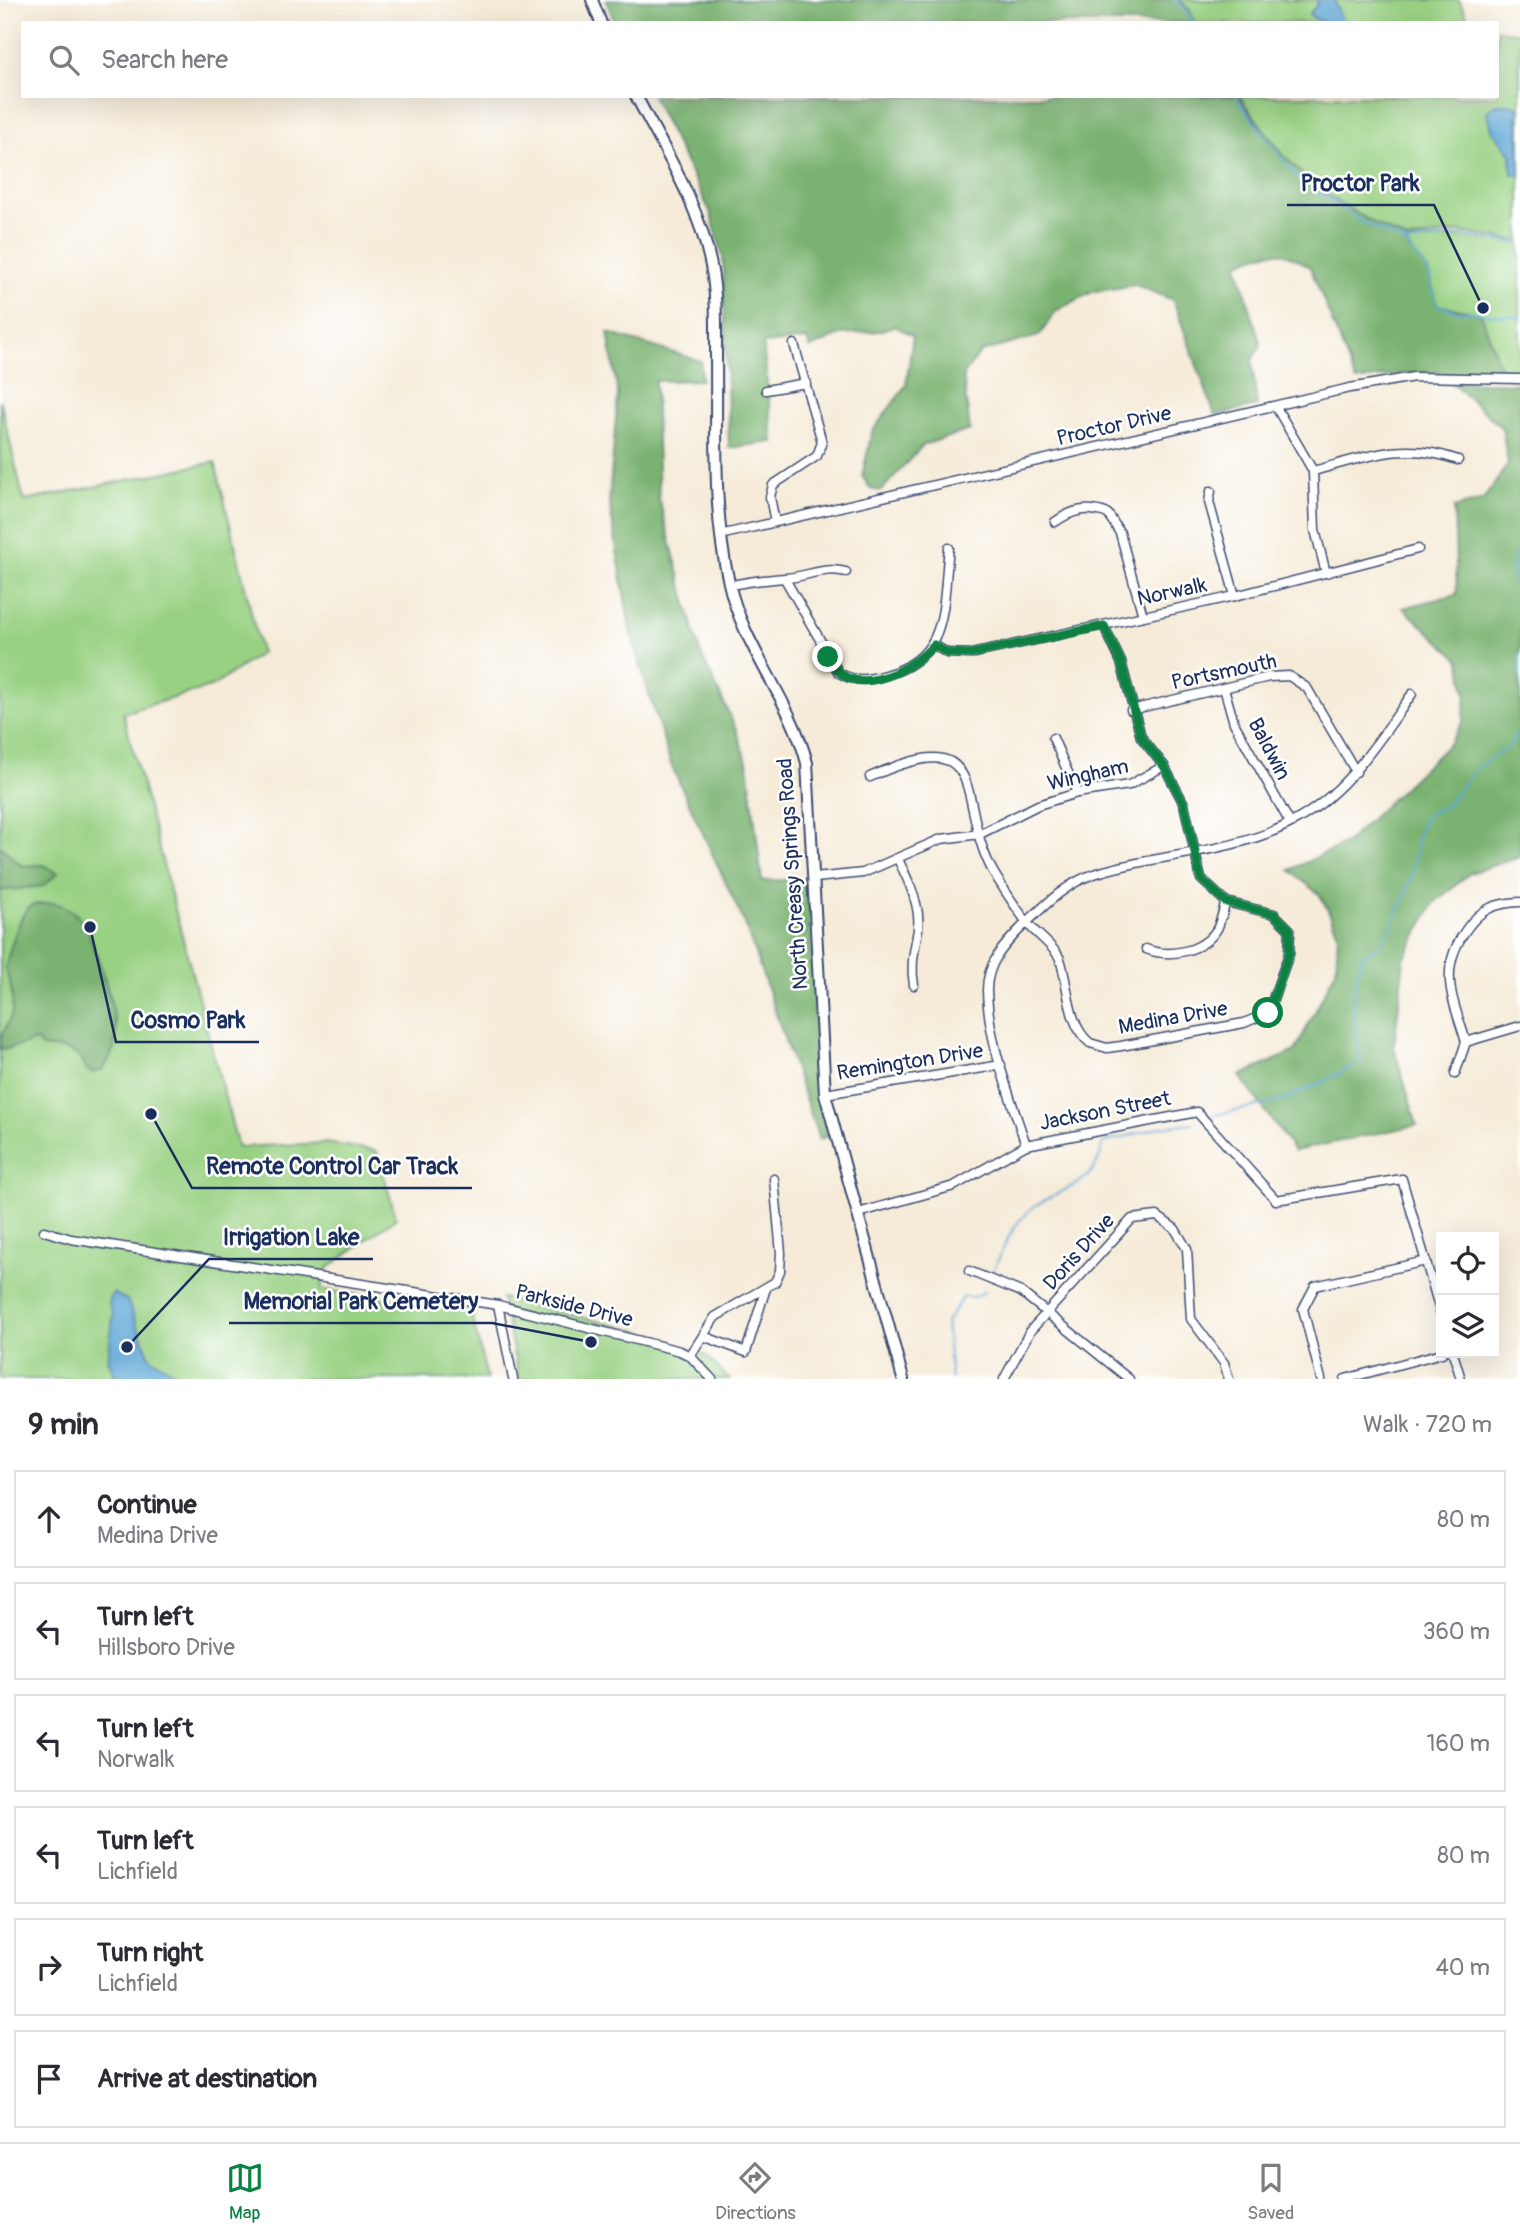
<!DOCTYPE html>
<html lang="en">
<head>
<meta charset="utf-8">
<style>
  :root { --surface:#fff; --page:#f7f7f7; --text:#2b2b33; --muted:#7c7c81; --line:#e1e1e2; --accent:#0b8043 }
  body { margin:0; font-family:Pangolin,sans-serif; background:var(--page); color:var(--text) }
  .controls { position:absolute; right:21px; bottom:21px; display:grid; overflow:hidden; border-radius:0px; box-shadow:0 7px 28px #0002 }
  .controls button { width:63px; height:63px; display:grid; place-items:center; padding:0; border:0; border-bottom:2px solid var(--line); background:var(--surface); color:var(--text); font:35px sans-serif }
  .stop { position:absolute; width:21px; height:21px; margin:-16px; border:5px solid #0b8043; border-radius:50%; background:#fff }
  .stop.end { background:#0b8043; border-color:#fff; box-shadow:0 2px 7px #0008 }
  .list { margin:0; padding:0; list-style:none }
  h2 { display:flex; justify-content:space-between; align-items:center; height:91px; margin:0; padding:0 28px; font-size:30px }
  h2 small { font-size:23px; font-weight:400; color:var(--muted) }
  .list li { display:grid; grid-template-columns:46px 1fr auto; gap:21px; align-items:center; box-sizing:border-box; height:98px; margin:0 14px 14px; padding:0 14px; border:2px solid var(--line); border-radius:0px }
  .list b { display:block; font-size:26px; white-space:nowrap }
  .list p { margin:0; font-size:23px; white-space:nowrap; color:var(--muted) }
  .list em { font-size:23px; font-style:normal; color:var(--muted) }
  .icon { flex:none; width:38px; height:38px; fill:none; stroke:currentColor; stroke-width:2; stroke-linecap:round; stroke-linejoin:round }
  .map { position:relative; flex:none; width:1520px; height:1379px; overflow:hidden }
  .search { position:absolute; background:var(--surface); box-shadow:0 7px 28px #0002; left:21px; right:21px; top:21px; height:77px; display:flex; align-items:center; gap:18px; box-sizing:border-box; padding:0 24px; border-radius:0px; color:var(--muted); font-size:26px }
  .sheet { height:763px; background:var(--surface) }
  nav { display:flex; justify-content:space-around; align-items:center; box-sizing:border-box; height:98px; border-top:2px solid var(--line); background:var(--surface); font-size:19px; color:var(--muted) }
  nav a { display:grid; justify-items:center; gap:4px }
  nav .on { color:var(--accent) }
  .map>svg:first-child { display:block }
  .green { fill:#99d183; stroke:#5a8070; stroke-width:2 }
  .forest { fill:#7ab371; stroke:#4a7168; stroke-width:2 }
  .water { fill:#5fa7d6; stroke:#3d6b9a; stroke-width:2 }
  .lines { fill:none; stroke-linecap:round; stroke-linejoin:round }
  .stream { stroke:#5fa7d6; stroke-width:2 }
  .street-casing { stroke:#3c4b70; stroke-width:11 }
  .secondary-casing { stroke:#3c4b70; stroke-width:14 }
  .street { stroke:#fff; stroke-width:8 }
  .secondary { stroke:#fff; stroke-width:10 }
  .route { stroke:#0b8043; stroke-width:9 }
  .labels { text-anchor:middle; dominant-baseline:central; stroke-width:5; stroke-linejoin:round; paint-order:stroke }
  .street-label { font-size:21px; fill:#1b2f5e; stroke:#fff }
  .leader { fill:none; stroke:#1b2f5e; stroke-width:2.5 }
  .callout-dot { fill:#1b2f5e; stroke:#fff; stroke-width:2.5 }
  .callout-label { font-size:23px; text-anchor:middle; font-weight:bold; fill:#1b2f5e; stroke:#fff; stroke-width:5; stroke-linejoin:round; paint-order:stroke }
</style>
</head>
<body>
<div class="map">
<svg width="1520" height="1379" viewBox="0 0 1520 1379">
  <rect width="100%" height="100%" fill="#fff"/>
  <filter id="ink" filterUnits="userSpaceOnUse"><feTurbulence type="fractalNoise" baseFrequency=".0143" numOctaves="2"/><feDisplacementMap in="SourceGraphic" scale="14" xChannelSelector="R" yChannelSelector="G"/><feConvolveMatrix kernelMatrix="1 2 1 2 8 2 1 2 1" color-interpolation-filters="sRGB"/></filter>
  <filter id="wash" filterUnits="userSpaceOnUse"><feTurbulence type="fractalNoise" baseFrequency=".00686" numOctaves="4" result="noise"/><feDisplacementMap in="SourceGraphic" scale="28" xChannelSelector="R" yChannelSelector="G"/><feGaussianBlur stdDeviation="1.57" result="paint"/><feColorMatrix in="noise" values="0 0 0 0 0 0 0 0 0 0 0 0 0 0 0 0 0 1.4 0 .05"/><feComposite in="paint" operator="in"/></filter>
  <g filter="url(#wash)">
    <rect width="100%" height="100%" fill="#f5ebd8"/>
    <g class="green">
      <path d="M1179,0H1459L1470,23H1196L1189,9Z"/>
      <path d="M1497,30L1520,33V241L1458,232L1407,240L1358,217L1296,172L1239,96H1497Z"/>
      <path d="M1459,236L1520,243V378L1502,374L1481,314L1437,305L1428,271L1404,242Z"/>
      <path d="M0,400L24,501L215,462L261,653L213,686L123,713L238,1147L326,1143L377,1151L396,1218L329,1267L321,1289L471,1312L487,1379H0Z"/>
      <path d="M502,1298L635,1330L704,1354L729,1379H519Z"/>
    </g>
    <g class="forest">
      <path d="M606,0H1179L1189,9L1196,23H615Z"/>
      <path d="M652,96H1239C1284,169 1331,204 1407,240L1408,247L1428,271L1437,305L1481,314L1502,374L1409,373L1356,381L1310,267C1279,247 1270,249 1237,264L1261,345L1252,360L1257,406L1215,415L1173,300L1136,285L1092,292L1057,310L1039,336L981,352L963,375L970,430L923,445L881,491L871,489L862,476L872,432L906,385L913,336L895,326L878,331L843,334L810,348L807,339L763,344L773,442L729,448L723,257L710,211Z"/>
      <path d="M608,333L701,361V380L655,381L659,500L700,652L736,729L748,765L762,881L808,879L818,1080L828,1136L819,1139L745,924L671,765L631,635L609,501L618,394Z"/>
      <path d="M1451,382L1520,384V857L1470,873L1434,903L1404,958L1394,1048L1417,1125L1294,1151L1240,1076L1295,1051L1336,970L1338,934L1329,912L1320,895L1290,870L1346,843L1450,743L1463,722L1466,695L1460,660L1403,608L1457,594L1454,508L1483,500L1508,464L1502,428Z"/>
      <path d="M0,846L22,866L44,865L58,873L43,886L0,891Z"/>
      <path d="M54,903C65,906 73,910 81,920C93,935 117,1014 116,1034C116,1047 110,1059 103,1070L91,1073C84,1069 86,1066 81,1060C71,1047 57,1049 42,1047L37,1041L6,1049L0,1048C0,1036 4,1031 9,1021C16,1007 11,982 5,969C8,957 20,911 31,906C37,903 47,904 54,903Z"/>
    </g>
    <g class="water">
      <path d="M1317,0H1334L1343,23C1329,23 1318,23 1309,14L1317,5Z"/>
      <path d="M1496,104H1511L1517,107L1520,175L1512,174L1511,154L1493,131L1486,112Z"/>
      <path d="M113,1293L127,1300L150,1357L184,1379H117L108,1360L113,1316L109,1304Z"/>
    </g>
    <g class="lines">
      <g class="stream">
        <path d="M1175,0L1186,10L1192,23"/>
        <path d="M1235,96L1295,175L1360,221L1407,243L1459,236L1520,243"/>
        <path d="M1405,243L1428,271L1437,305L1456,311L1520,317"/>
        <path d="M1520,545C1507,563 1514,580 1520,600"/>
        <path d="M1520,655V677"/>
        <path d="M1211,1116L1285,1100L1360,1063C1360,1049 1357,1038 1355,1024C1351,1001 1355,978 1362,956L1378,947L1391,929L1413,873L1418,832L1426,815L1446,806L1479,765L1508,748L1517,735L1520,724"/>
        <path d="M992,1274C1002,1251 1011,1225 1031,1209C1060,1185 1096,1190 1103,1143L1161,1127L1193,1123"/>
        <path d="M951,1379L946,1322L964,1296L974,1297L984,1292"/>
      </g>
    </g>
  </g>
  <g filter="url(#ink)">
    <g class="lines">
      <defs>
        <g id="street">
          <path d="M766,390L806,383"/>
          <path d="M1276,407L1313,471L1315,530L1326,573"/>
          <path d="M1313,471C1366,457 1404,440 1458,460"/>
          <path d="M1211,491L1209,502L1235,596"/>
          <path d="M775,522L770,497L773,485L817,456L822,442L794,344"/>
          <path d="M1055,522C1072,510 1087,506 1108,514L1120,533L1143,616"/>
          <path d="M720,535L1350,388L1414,377L1520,379"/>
          <path d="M785,579L839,673C855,682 868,680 885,675C951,658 942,604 949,548"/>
          <path d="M729,586C749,580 765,580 785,578C807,577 824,566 846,572"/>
          <path d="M934,645L947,653L971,654L1235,596L1418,549"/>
          <path d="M1224,688L1234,723L1290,823"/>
          <path d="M1131,710L1269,677L1289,676L1307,688L1356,772"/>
          <path d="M1053,738L1077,793"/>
          <path d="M870,777C997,719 953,806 995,875C1005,891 1016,908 1028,924C1036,934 1055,947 1060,959C1069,985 1067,1025 1090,1043L1107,1048L1121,1046L1244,1023L1268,1013L1289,954L1290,930L1274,914L1226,902L1201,879L1184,804L1164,766L1141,737L1121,662L1104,626"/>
          <path d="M898,859C908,880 921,905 918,929C915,949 910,964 914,985"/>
          <path d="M815,878L863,873L941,839L980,834L1038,805L1077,793L1129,785L1164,766"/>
          <path d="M1146,949C1169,958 1203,952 1217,929C1221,921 1223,910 1226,902"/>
          <path d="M1466,1042C1452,996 1437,969 1468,927C1482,908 1497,903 1520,902"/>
          <path d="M1466,1042L1520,1026"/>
          <path d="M1455,1074L1466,1042"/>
          <path d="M825,1094L1001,1065"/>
          <path d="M1026,1145C1010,1096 988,1042 987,990C987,963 1004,945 1022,927C1043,907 1066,883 1094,874C1158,853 1227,855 1289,824C1345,796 1377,743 1412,694"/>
          <path d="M858,1213L954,1186L1026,1145L1197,1112L1276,1200L1402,1179L1441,1314"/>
          <path d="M44,1231L71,1239L498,1305L680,1351L690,1356L712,1379"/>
          <path d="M969,1271L1021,1292L1129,1379"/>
          <path d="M498,1305L513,1379"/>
          <path d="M703,1336L746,1352L766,1288"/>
          <path d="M1453,1353L1461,1379"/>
          <path d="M690,1356L715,1317L775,1282L780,1271L781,1253L774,1179"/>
          <path d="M1004,1379L1030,1331L1132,1219L1157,1216L1175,1229L1187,1249L1191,1319L1224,1363L1229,1379"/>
          <path d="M1321,1379L1303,1309L1315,1286L1426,1261"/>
          <path d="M1345,1379L1442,1353"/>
        </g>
        <g id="secondary">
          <path d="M592,0L601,23"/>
          <path d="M636,96C665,151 699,204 711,266C717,295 716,326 716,356C717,431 712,510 729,583C743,647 791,700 807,763L825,1094L903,1379"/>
        </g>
      </defs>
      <use href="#street" class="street-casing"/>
      <use href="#secondary" class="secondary-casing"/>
      <use href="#street" class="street"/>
      <use href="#secondary" class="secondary"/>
    </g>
  </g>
  <g class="lines" filter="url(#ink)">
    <path class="route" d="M828,657C834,666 840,676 851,679C879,687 916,665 934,645L947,653L971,654L1104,626L1121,662L1141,737L1164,766L1184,804L1201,879L1226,902L1274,914L1290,930L1289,954L1268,1013"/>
  </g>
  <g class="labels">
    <g class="street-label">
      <text transform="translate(1114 426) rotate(-13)">Proctor Drive</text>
      <text transform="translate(1172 592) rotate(-12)">Norwalk</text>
      <text transform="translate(1224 672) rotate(-12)">Portsmouth</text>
      <text transform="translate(1269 749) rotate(62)">Baldwin</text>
      <text transform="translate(1088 775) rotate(-13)">Wingham</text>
      <text transform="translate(793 874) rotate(-94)">North Creasy Springs Road</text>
      <text transform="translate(1173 1018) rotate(-10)">Medina Drive</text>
      <text transform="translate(910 1062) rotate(-9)">Remington Drive</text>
      <text transform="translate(1105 1111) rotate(-11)">Jackson Street</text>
      <text transform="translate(1079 1252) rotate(-48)">Doris Drive</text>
      <text transform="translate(574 1306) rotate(14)">Parkside Drive</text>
    </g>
  </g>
  <path class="leader" d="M1483 308L1434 205H1287M90 927L116 1042H259M151 1114L192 1188H472M127 1347L209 1259H373M591 1342L492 1323H229"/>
  <g class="callout-dot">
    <circle cx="1483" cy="308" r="7"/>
    <circle cx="90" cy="927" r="7"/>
    <circle cx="151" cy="1114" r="7"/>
    <circle cx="127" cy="1347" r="7"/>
    <circle cx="591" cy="1342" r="7"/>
  </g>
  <g class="callout-label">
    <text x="1360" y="191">Proctor Park</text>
    <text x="188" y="1028">Cosmo Park</text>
    <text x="332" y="1174">Remote Control Car Track</text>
    <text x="291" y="1245">Irrigation Lake</text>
    <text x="361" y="1309">Memorial Park Cemetery</text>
  </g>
</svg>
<div class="controls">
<button><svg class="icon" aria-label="locate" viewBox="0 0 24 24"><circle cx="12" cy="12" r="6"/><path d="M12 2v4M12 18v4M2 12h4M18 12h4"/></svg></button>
<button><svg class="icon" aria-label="layers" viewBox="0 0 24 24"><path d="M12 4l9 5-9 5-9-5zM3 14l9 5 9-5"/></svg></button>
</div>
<div class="stop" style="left:1268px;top:1013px"></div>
<div class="stop end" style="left:828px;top:657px"></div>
<div class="search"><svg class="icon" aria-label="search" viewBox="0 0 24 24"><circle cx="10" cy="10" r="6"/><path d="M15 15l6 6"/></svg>Search here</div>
</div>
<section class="sheet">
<h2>9 min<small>Walk · 720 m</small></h2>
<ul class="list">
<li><svg class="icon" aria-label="ahead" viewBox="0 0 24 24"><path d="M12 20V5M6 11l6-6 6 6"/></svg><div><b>Continue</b><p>Medina Drive</p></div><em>80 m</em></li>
<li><svg class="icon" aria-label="left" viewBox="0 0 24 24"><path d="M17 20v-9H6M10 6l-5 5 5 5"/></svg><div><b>Turn left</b><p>Hillsboro Drive</p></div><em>360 m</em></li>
<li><svg class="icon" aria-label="left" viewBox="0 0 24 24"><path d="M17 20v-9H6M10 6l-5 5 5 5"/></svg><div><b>Turn left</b><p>Norwalk</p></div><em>160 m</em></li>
<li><svg class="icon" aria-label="left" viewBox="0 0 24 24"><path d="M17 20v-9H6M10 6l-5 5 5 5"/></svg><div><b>Turn left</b><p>Lichfield</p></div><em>80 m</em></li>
<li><svg class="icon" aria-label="right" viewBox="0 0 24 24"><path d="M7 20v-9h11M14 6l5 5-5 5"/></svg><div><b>Turn right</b><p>Lichfield</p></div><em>40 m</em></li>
<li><svg class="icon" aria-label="arrive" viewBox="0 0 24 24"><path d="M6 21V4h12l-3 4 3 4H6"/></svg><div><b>Arrive at destination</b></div></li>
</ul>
</section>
<nav>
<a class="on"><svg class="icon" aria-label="map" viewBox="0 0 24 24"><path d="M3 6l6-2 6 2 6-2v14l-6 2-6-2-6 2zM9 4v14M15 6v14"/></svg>Map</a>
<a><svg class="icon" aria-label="directions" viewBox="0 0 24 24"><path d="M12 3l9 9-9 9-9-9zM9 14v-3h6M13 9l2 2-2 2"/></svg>Directions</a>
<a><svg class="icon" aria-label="saved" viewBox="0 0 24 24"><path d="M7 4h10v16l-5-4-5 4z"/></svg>Saved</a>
</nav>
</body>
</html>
